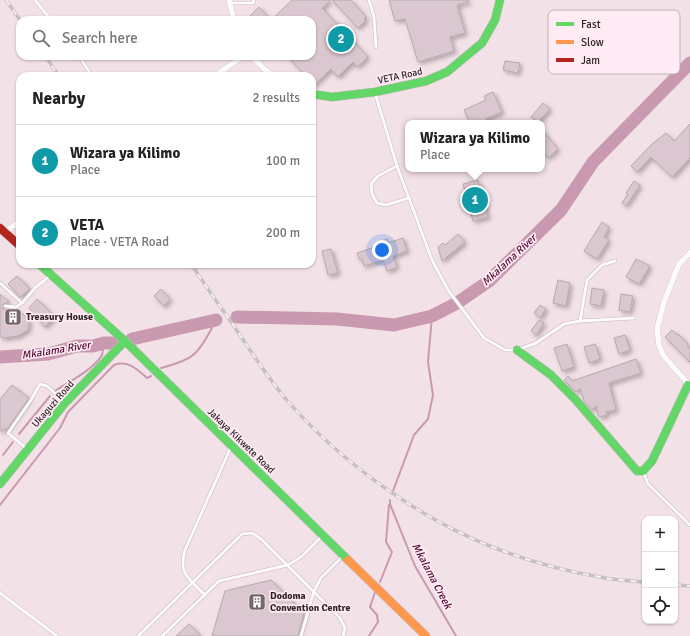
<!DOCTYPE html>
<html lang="en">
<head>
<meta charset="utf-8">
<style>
  :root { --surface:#fff; --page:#f2f2f2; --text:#222; --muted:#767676; --line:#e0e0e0; --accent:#75676c }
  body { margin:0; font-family:Signika,sans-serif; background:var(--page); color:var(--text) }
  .controls { position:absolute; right:12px; bottom:12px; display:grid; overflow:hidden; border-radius:8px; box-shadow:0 1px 3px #0004 }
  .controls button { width:36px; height:36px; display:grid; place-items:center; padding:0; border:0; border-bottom:1px solid var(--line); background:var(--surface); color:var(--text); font:20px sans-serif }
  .you { position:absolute; left:382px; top:250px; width:14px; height:14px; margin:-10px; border:3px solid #fff; border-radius:50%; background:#1a73e8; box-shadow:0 0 0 6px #1a73e833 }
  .badge { display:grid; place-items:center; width:26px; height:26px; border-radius:50%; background:var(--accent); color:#fff; font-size:13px; font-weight:700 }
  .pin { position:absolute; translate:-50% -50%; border:2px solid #fff; box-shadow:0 1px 4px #0006 }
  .popup { position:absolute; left:405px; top:120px; width:140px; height:52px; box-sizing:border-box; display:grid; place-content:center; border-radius:8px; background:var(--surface); filter:drop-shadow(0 1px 3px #0005); font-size:13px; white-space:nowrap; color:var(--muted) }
  .popup b { font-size:15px; color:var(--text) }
  .popup::after { content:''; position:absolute; left:50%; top:100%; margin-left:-8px; border:8px solid transparent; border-top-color:var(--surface) }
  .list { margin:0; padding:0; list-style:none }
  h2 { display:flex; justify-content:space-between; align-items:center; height:52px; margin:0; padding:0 16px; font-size:17px }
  h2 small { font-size:13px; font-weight:400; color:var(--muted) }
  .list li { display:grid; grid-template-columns:26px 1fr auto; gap:12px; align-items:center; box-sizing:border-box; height:72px; padding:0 16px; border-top:1px solid var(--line) }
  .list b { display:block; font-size:15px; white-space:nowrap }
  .list p { margin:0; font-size:13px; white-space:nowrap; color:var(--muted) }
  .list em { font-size:13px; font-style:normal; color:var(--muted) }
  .icon { flex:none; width:22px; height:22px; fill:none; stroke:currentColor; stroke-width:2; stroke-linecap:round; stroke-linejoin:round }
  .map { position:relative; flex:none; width:690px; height:636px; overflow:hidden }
  .search { position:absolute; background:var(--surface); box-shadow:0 1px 3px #0004; left:16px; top:16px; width:300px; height:44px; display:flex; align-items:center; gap:10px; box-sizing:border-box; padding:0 14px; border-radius:12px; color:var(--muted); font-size:15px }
  .panel { position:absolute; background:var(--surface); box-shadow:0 1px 3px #0004; left:16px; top:72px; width:300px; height:196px; border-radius:12px }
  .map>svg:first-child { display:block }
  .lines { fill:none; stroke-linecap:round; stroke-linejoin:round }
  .stream { stroke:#c99aaf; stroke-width:2 }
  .river { stroke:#c99aaf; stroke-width:13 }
  .building { fill:#dbc7d0; stroke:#b7a9af; filter:url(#shadow) }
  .lane-casing { stroke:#c5b7bd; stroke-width:4 }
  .street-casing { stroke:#c5b7bd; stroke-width:6 }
  .fast-casing { stroke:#c5b7bd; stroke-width:9 }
  .slow-casing { stroke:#c5b7bd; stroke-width:9 }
  .jam-casing { stroke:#c5b7bd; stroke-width:9 }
  .lane { stroke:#fdfafc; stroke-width:3 }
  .street { stroke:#fdfafc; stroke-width:5.5 }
  .fast { stroke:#63d668; stroke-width:8 }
  .slow { stroke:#ff974d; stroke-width:8 }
  .jam { stroke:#b3261e; stroke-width:8 }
  .rail-casing { stroke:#c5c1c3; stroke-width:3.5 }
  .rail { stroke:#ffebf3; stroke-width:2; stroke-dasharray:6; stroke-linecap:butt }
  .labels { text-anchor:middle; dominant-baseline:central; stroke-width:3.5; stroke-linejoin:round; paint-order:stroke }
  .street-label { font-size:10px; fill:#31252a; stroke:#ffebf3 }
  .poi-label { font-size:10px; font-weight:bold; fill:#31252a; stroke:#ffebf3; text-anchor:start }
  .water-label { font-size:11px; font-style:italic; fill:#530b34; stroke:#ffebf3 }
  .key { fill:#ffebf3; stroke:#c1b0b7; stroke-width:1 }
  .key-label { font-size:11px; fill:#31252a }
</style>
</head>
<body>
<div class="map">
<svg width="690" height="636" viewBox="0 0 690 636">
  <defs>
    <filter id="shadow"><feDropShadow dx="2.5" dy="2.5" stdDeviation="2" flood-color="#0004"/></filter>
  </defs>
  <rect width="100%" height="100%" fill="#f3e1e8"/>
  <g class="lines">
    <g class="stream">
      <path d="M161,368C171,365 185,362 193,355C201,349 212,328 216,320"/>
      <path d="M56,390C69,382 94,369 102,355C103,352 103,346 104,343"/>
      <path d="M19,434L50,396"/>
      <path d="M3,455L13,442"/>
      <path d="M393,491L414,435L428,419L433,395L428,362L432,316"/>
      <path d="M390,500V504L415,566L456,636"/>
      <path d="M0,505L60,428L68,412L114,365C128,360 137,369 147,378L151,376"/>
      <path d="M380,582L392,552L386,542L389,505"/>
      <path d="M369,636L378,622L377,615L370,607L375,592"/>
    </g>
    <g class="river">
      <path d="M237,317L337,319L394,325L432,316L457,303L489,281L561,210L593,162L690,63"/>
      <path d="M132,339L216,320"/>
      <path d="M0,357L48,354L77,346H93L104,343H112"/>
    </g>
  </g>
  <g class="building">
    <path d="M292,0H331L322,8L368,57L357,67L353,62L338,77L331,69L312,87V76H306L287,56H312V20H254L250,16L259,7L271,20Z"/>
    <path d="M332,0H351L366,17L364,19L366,20L358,28Z"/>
    <path d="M389,0H468L469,2L457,5L465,33L450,37L454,51L418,62L405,19L395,21Z"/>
    <path d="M505,61L520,63L518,73L503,70Z"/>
    <path d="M493,92L502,112L486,119L488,123H470L464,110L486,100L484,96Z"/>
    <path d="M543,103L550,109L538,122L531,117Z"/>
    <path d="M690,124V158L672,177L651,157L637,172L631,166L651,145L666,133L674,141Z"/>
    <path d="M542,130L558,149L548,158L542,150Z"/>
    <path d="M478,180L488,217L473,221L463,184Z"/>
    <path d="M634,181L640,185L626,206L622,203L628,194L626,193Z"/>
    <path d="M602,222L609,227L604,237L609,240L597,259L584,251Z"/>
    <path d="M458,234L465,242L442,261L438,247L443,243L445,245Z"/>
    <path d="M403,238L407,251L393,256L397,267L387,271L383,260L364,266L362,259H359L357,253L378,246L377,243L387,239L388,243Z"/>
    <path d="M331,249L338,273L328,275L322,251Z"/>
    <path d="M636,259L650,266L639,284L626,277Z"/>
    <path d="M17,276L30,289L20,297L8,284Z"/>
    <path d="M558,280L570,283L566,306L553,303Z"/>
    <path d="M592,288L604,290L601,306L590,304Z"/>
    <path d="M161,289L170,299L164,306L154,296Z"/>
    <path d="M0,294L9,302L3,304V309L23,314L29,320V326L28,330L18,336L4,338L0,336Z"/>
    <path d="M621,294L633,296L630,312L619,310Z"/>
    <path d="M37,299L55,317L45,327L29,308Z"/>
    <path d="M540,305L546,309L540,318L534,313Z"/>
    <path d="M539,320L544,323L536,335L531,331Z"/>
    <path d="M672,330L677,335L678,334L688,344L687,346L690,348V362L665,337Z"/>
    <path d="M625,335L630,350L619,354L614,338Z"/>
    <path d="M567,344L574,367L562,371L554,348Z"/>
    <path d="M595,344L600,359L589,363L584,347Z"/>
    <path d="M636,359L641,373L609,383L616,410L606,412L607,415L599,417L596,406L592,410L584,401L580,389L576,392L564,380L568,376L572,381Z"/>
    <path d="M12,385L29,398L8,428L0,431V399Z"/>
    <path d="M271,580L304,613L298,636H212L225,591Z"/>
    <path d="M189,624L201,636H176Z"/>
  </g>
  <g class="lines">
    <defs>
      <g id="lane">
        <path d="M35,0L51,20"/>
        <path d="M369,0L374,17L376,47"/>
        <path d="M230,3H253L254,0"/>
        <path d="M79,56L92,76"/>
        <path d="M375,93L397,166L432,260L448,290L484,338L505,350H517L536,343L564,324L580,321L634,318"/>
        <path d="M397,166L378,176L371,184L372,194L377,203L386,205L409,198"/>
        <path d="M0,283L22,303L36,287L51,275"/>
        <path d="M5,306L16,307L22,303"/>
        <path d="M580,321L587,280L602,265L615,261"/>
        <path d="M27,449L8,433L31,400L40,384L47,386L65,403"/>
        <path d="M643,471L648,484L690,525"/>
        <path d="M0,593L57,636"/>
        <path d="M205,595C189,578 178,575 185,550L231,447"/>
        <path d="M138,636L242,534L252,533L261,539L340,618L345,628L343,636"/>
        <path d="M162,636L219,581L288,565L301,557L323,535"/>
        <path d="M301,636L314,591L321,578L343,556"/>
      </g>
      <g id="street">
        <path d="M229,0L234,20"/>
        <path d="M252,56L264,69L274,76"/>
        <path d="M215,76L243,56"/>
        <path d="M5,232L20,221"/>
        <path d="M690,386L663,355L659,345L657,329L664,302L679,264L690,253"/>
      </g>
      <g id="fast">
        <path d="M312,94L332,97L375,92L426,81L447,72L482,43L495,20L500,0"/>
        <path d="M39,264L125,341L348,560"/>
        <path d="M517,350L551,375L575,399L637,471H643L652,461L688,385"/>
        <path d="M0,484L65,403L125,341"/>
      </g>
      <path id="slow" d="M348,560L426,636"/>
      <path id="jam" d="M0,228L20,246"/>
    </defs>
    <use href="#lane" class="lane-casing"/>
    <use href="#street" class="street-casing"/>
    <use href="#fast" class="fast-casing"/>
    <use href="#slow" class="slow-casing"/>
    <use href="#jam" class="jam-casing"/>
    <use href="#lane" class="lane"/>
    <use href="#street" class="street"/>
    <use href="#fast" class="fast"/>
    <use href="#slow" class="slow"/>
    <use href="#jam" class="jam"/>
    <defs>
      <g id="rail">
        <path d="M6,0L20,20"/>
        <path d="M45,56L59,76"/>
        <path d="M191,264C209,291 228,317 246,344C258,362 271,381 285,398C338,460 419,519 495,548C529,561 564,571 600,577C614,580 630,581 645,582"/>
        <path d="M675,585L690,586"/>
      </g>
    </defs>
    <use href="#rail" class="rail-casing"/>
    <use href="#rail" class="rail"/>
  </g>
  <defs>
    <symbol id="building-square" viewBox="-11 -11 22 22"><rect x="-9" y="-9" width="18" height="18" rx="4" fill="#75676c" stroke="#ffebf3"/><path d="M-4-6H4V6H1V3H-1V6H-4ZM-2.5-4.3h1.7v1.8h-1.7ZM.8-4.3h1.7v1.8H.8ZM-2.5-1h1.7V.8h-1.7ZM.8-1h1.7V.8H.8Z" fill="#fff"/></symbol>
  </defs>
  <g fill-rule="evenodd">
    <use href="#building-square" x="3" y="307" width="20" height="20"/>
    <use href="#building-square" x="247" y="592" width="20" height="20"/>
  </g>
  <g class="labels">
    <g class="street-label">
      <text transform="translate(400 76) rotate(-12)">VETA Road</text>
      <text transform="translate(53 404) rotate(-49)">Ukaguzi Road</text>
      <text transform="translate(241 441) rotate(44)">Jakaya Kikwete Road</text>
    </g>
    <g class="poi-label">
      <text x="26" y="317">Treasury House</text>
      <text x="270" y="596">Dodoma<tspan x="270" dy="12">Convention Centre</tspan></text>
    </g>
    <g class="water-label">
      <text transform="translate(509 260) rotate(-43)">Mkalama River</text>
      <text transform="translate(56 350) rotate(-9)">Mkalama River</text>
      <text transform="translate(432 576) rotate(62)">Mkalama Creek</text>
    </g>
  </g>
  <rect x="548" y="10" width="132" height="64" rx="6" class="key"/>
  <rect x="556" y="22" width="18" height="4" fill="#63d668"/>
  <rect x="556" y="40" width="18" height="4" fill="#ff974d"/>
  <rect x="556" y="58" width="18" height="4" fill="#b3261e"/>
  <g class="key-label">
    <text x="581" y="28">Fast</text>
    <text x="581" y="46">Slow</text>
    <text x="581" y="64">Jam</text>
  </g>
</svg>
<div class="controls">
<button>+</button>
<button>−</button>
<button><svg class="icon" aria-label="locate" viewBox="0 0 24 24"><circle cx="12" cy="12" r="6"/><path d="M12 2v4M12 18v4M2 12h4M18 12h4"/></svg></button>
</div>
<div class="you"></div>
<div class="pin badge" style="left:475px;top:200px;background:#0f9aa8">1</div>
<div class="popup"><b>Wizara ya Kilimo</b>Place</div>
<div class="pin badge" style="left:341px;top:39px;background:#0f9aa8">2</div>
<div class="search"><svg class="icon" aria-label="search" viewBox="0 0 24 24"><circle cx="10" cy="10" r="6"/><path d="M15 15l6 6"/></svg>Search here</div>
<section class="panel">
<h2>Nearby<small>2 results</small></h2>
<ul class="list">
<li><span class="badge" style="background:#0f9aa8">1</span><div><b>Wizara ya Kilimo</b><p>Place</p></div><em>100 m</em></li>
<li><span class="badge" style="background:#0f9aa8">2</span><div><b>VETA</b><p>Place · VETA Road</p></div><em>200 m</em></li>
</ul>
</section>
</div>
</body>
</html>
